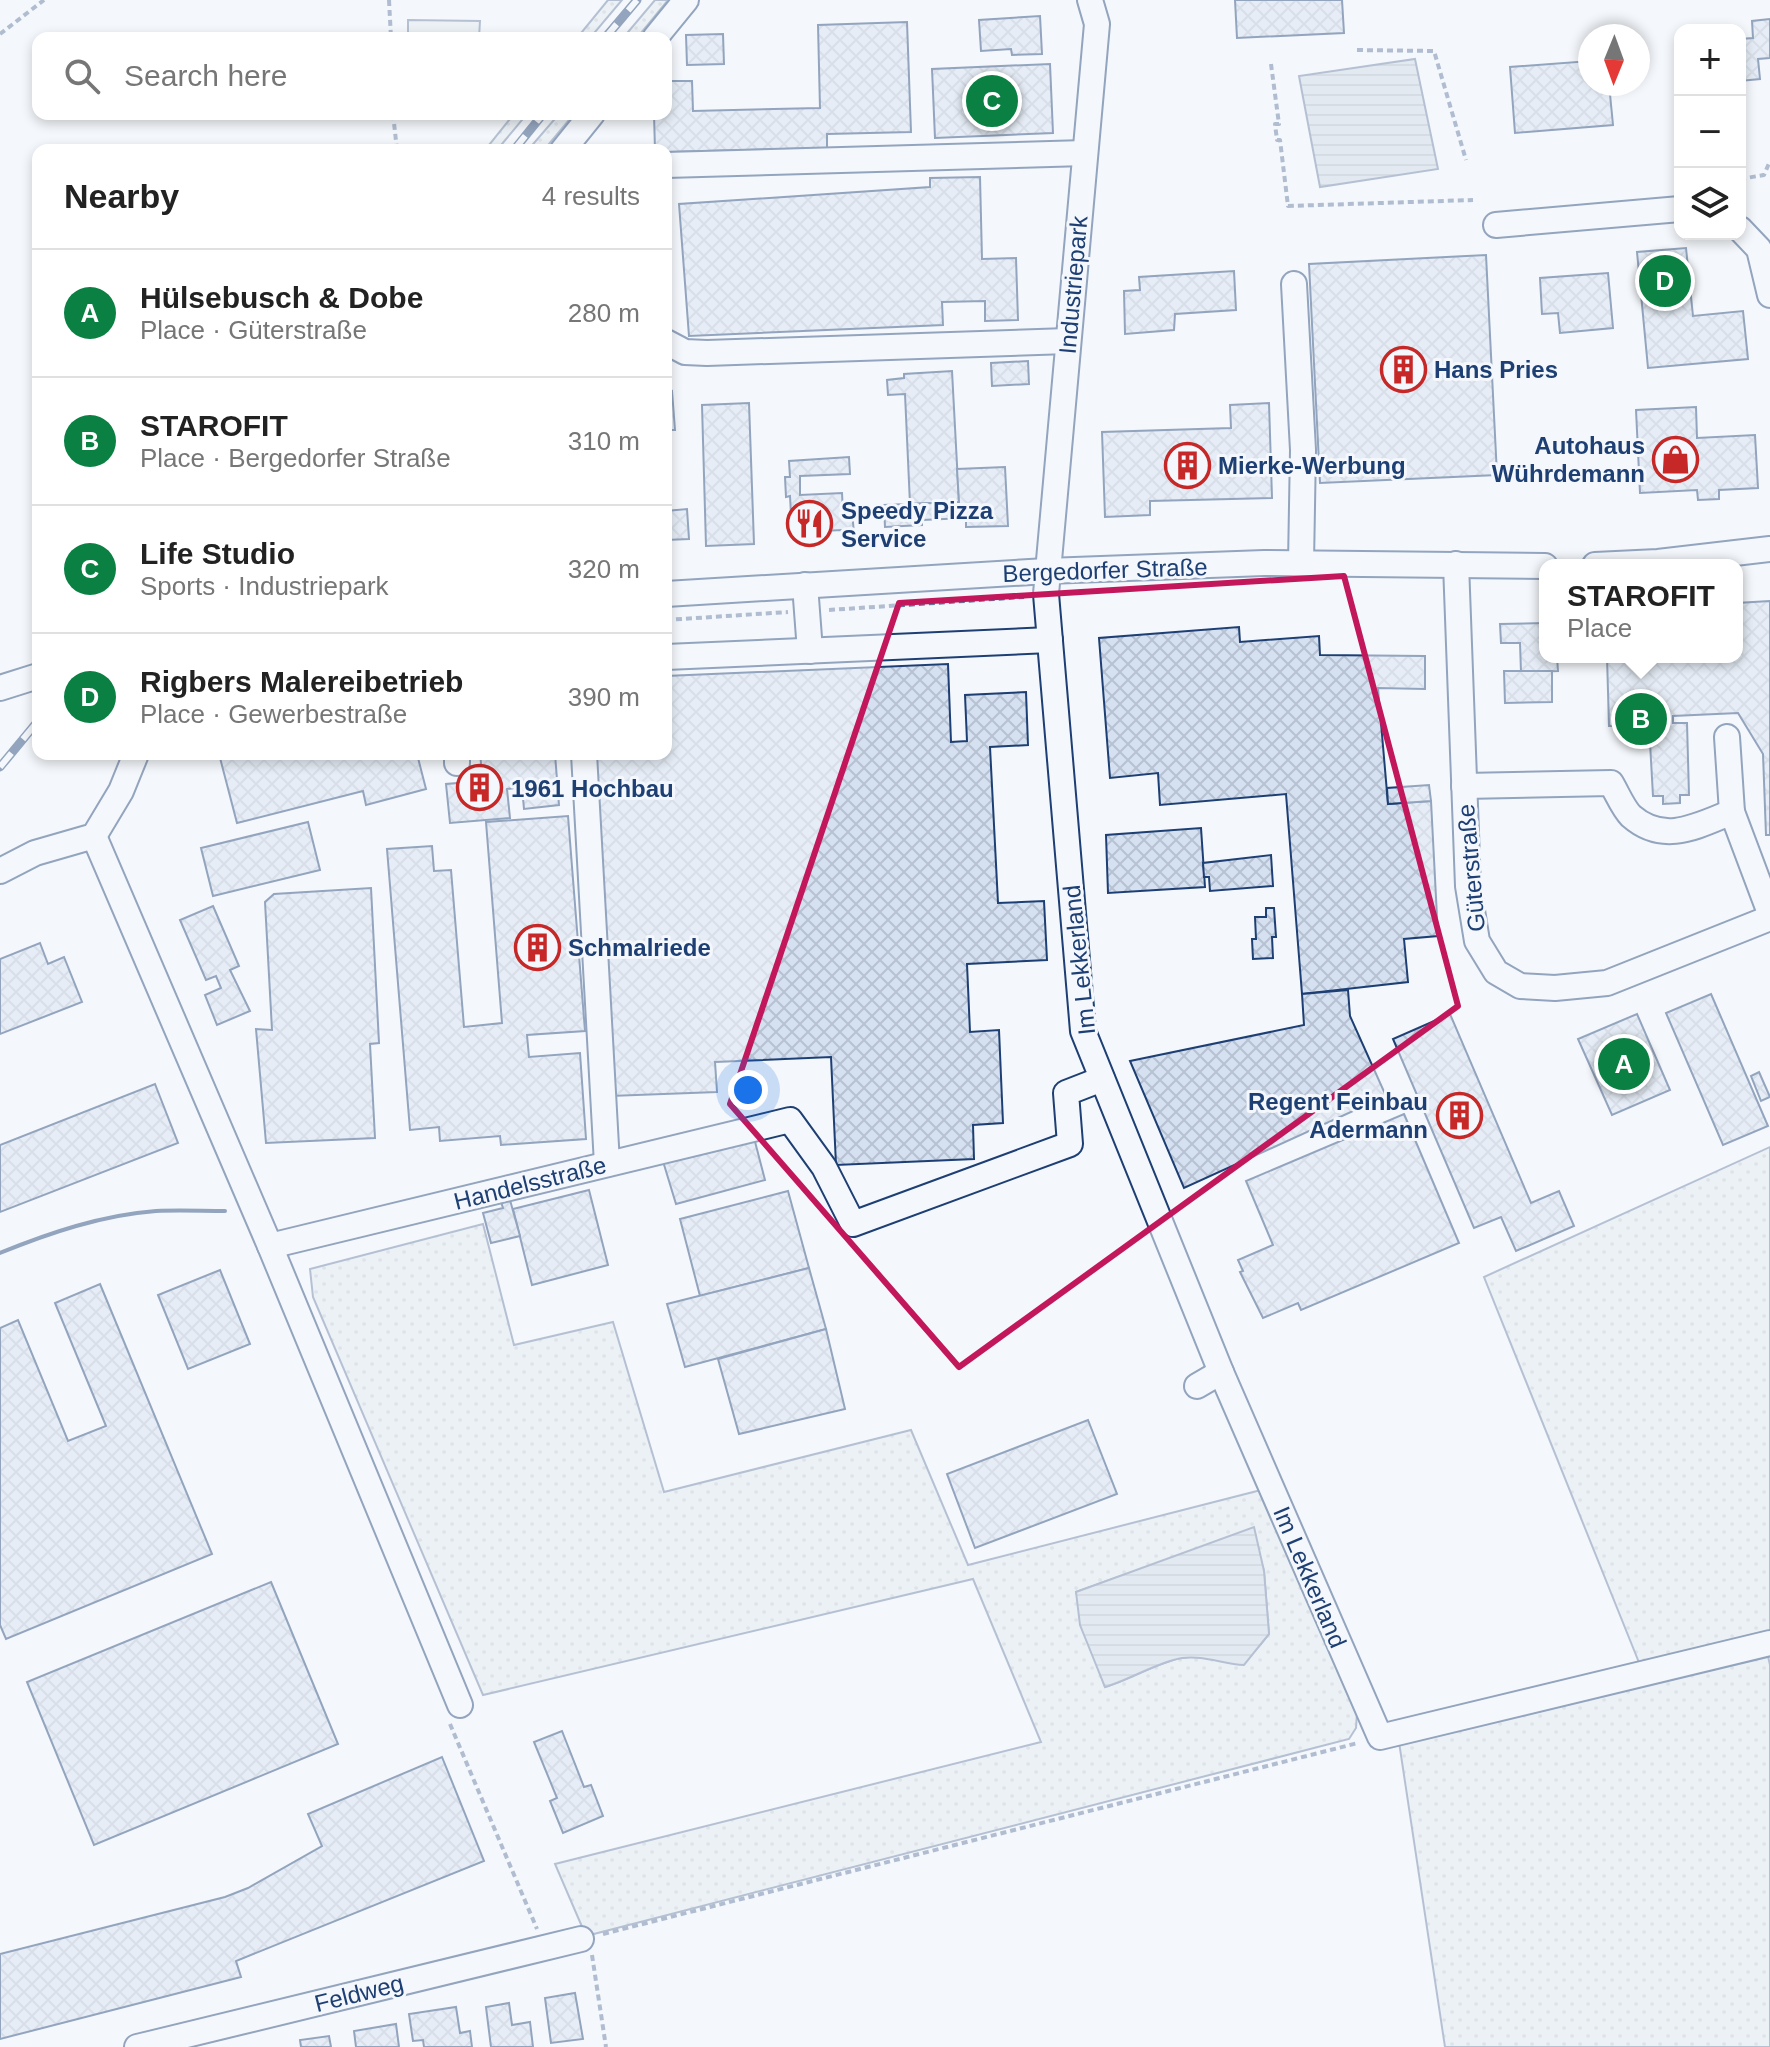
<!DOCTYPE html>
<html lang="en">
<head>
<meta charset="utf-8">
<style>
  :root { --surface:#fff; --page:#f6f6f6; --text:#222; --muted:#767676; --line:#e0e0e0; --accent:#0b8043 }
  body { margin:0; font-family:Helvetica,sans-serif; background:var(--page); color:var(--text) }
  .controls { position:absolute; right:24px; top:24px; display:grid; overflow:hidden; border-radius:16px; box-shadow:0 4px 12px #0003 }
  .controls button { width:72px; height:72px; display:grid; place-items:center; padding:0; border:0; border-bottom:2px solid var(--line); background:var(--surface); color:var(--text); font:40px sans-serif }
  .compass { position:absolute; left:1578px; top:24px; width:72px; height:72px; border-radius:50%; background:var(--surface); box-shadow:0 4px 12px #0003; rotate:181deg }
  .you { position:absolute; left:748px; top:1090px; width:28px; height:28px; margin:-20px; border:6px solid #fff; border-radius:50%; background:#1a73e8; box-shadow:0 0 0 12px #1a73e833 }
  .badge { display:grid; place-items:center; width:52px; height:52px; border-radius:50%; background:var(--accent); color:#fff; font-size:26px; font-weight:700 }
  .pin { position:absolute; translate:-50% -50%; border:4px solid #fff; box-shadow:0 2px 8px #0006 }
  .popup { position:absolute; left:1539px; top:559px; width:204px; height:104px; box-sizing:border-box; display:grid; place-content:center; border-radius:16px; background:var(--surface); filter:drop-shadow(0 2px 6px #0005); font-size:26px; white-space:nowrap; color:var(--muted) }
  .popup b { font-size:30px; color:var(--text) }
  .popup::after { content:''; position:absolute; left:50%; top:100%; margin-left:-16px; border:16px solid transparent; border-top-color:var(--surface) }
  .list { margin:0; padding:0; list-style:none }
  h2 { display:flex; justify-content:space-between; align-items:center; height:104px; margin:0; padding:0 32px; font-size:34px }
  h2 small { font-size:26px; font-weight:400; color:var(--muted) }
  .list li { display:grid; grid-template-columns:52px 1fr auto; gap:24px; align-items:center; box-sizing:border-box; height:128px; padding:0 32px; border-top:2px solid var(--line) }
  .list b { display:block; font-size:30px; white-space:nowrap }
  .list p { margin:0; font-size:26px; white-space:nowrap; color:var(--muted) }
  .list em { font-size:26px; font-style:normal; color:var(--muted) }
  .icon { flex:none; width:44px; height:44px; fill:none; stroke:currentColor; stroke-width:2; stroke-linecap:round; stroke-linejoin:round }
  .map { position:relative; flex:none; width:1770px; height:2047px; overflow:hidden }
  .search { position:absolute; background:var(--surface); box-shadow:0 4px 12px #0003; left:32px; top:32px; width:640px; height:88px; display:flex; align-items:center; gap:20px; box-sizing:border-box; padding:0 28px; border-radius:16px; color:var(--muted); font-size:30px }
  .panel { position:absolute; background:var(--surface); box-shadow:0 4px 12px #0003; left:32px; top:144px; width:640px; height:616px; border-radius:16px }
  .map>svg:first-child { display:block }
  .grass { fill:url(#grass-dots); stroke:#687fa3; stroke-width:2; fill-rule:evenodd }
  .pitch { fill:#e3e9f0; stroke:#687fa3; stroke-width:2 }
  .water { fill:url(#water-rules); stroke:#687fa3; stroke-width:2 }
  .building { fill:url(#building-cross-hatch); stroke:#1d3f73; stroke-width:2 }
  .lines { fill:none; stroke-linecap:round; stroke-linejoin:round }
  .minor-casing { stroke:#1d3f73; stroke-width:28 }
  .path { stroke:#5e769c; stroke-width:4; stroke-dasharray:6 4; stroke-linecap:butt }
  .minor { stroke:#f4f7fb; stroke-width:24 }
  .rail-casing { stroke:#1d3f73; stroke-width:9 }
  .rail { stroke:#f4f7fb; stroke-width:6; stroke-dasharray:18; stroke-linecap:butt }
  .wall { stroke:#1d3f73; stroke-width:4 }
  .marked { fill:none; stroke:#c2185b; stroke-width:6; stroke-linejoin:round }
  .labels { text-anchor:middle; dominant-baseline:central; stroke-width:6; stroke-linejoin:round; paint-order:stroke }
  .street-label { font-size:24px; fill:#1d3f73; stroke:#f4f7fb }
  .poi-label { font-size:24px; font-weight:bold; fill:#1d3f73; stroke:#f4f7fb; text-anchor:start }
</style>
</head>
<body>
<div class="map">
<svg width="1770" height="2047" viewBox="0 0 1770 2047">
  <defs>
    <pattern id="grass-dots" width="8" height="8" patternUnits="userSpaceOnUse" patternTransform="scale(2)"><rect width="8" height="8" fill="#e3e9f0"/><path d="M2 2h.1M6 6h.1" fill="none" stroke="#c2c9d1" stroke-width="1.8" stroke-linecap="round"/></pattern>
    <pattern id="water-rules" width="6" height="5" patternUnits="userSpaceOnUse" patternTransform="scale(2)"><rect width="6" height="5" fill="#cfd7e4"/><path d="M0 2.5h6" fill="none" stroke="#b1bac7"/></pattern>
    <pattern id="building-cross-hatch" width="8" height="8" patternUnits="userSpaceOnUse" patternTransform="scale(2)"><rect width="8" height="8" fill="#d5e0f0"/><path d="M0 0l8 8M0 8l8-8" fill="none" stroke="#b6c1d1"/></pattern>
  </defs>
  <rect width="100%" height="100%" fill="#f4f7fb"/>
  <g class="grass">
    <path d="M608,0H622L590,38H577Z"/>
    <path d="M655,0H668L637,38H623Z"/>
    <path d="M514,114H527L497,150H485Z"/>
    <path d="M559,114H574L544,150H528Z"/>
    <path d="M1770,1147V1632L1763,1634L1770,1665V2047H1445L1399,1742L1640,1665L1484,1277Z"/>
    <path d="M483,1224L514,1345L613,1322L664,1492L911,1430L968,1565L1265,1489L1357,1713L1356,1728L1349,1739L586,1936L555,1864L1041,1742L973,1579L483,1695L313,1297L310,1269ZM1256,1544L1264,1571L1269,1634C1230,1686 1228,1650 1182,1658C1161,1661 1129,1680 1105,1687L1095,1660L1076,1592L1121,1576Z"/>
  </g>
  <path class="pitch" d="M408,20L480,21L479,38H408Z"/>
  <g class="water">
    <path d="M1415,59L1438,169L1320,187L1299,76Z"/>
    <path d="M1254,1527L1264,1571L1269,1634L1244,1665C1223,1664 1203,1655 1182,1658C1160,1661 1129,1680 1105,1687L1080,1625L1076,1592Z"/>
  </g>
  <g class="building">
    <path d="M1235,0H1342L1344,33L1237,38Z"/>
    <path d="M1040,16L1042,54L1012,55L1011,49L981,51L979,20Z"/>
    <path d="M1770,19V58L1758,59L1760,79L1740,81V39L1753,38L1752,21Z"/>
    <path d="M907,22L911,132L827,134V148L666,152V150H655L654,114H666V81H692L693,111L820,108L818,25Z"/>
    <path d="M723,34L724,64L687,65L686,35Z"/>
    <path d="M1590,61V84H1609L1613,125L1515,133L1510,67Z"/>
    <path d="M1050,64L1053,133L935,138L932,69Z"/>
    <path d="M980,177L982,259L1016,258L1018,320L985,321V301L942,302L943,325L689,336L679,204L930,187V178Z"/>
    <path d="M1686,248L1693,316L1743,311L1748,359L1648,368L1637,252Z"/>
    <path d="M1486,255L1497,475L1320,483L1309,264Z"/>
    <path d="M1234,271L1236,310L1175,314L1174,330L1125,334L1124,291L1140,290L1139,277Z"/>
    <path d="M1608,273L1613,328L1560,333L1558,313L1542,314L1540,278Z"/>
    <path d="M1028,361L1029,384L992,386L991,363Z"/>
    <path d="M952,371L959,502L910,504L905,394L888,395L887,380L904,378V374Z"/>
    <path d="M672,391L675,430H666V392Z"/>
    <path d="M749,403L754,544L706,546L702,405Z"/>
    <path d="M1269,403L1272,498L1150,501V515L1105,517L1102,432L1231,428L1230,405Z"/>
    <path d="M1696,407L1697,438L1755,435L1758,488L1719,490V499L1698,500L1697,490L1640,493L1636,410Z"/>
    <path d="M849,457L850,474L800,476V495L842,493L843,512L852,511L854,534L841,535V530L792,533L790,496L786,497L785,477H790L789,461Z"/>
    <path d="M1005,467L1008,526L966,527V518L922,520V525L885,527L884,505L959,502L957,469Z"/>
    <path d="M687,509L689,539L666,540V511Z"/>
    <path d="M1770,601V835H1766L1763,754L1738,713L1673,716V723H1687L1689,795H1680V803L1663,804V796H1653L1649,725L1609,726L1607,657H1737V603Z"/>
    <path d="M1545,623V657H1557L1558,671L1521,672L1520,643H1501L1500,624Z"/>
    <path d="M1239,627L1240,642L1319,636L1320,655L1425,656V689L1378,688L1388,804L1431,801L1438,936L1404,939L1408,982L1302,994L1286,794L1160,805L1158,773L1110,778L1099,638Z"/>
    <path d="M948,664L951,742L967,741L965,695L1026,692L1028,745L990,747L998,903L1044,901L1047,960L967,964L970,1032L999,1030L1003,1123L973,1125L974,1159L836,1165L831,1057L715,1062L717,1092L610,1096L595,754H666V676Z"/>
    <path d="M1504,671H1552V702L1505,703Z"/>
    <path d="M219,754H417L426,789L366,805L363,791L237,823Z"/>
    <path d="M480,754H555L559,805L524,809L522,787L507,789L510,818L450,823L446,784L483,781Z"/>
    <path d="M1429,785L1431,801L1388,804L1387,788Z"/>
    <path d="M568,816L585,1031L527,1035L529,1057L580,1053L586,1139L501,1145L500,1136L440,1141L439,1127L410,1130L387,849L432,846L434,871L451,870L464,1027L502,1023L486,822Z"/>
    <path d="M308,822L320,870L213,896L201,848Z"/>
    <path d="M1201,828L1205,887L1108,893L1106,835Z"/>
    <path d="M1271,855L1273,886L1210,891L1209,877H1204L1203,863Z"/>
    <path d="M371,888L379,1043L370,1044L375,1138L266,1143L256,1029L272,1030L265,902L274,894Z"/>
    <path d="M213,906L239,966L230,970L250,1011L217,1025L205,995L221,988L216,976L206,980L180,920Z"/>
    <path d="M1266,908H1274L1276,937H1272L1273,958L1253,959L1252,939H1256L1255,917H1266Z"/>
    <path d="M40,943L48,964L64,957L82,1002L0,1034V959Z"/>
    <path d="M1348,990L1350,1016L1386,1096L1184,1188L1130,1061L1304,1025L1302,994Z"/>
    <path d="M1711,994L1768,1126L1723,1145L1666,1013Z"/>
    <path d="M1450,1014L1531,1203L1559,1191L1574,1226L1516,1251L1501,1217L1474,1228L1393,1039Z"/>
    <path d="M1637,1014L1670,1090L1612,1115L1578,1039Z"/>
    <path d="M1759,1072L1770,1097L1761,1101L1751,1076Z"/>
    <path d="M155,1084L178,1143L0,1212V1145Z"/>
    <path d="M1404,1114L1459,1243L1301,1310L1298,1303L1263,1318L1240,1272L1243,1271L1238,1260L1273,1245L1246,1181Z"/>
    <path d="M753,1134L765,1180L676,1204L662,1158Z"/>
    <path d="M589,1190L608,1265L532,1285L513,1209Z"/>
    <path d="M788,1191L809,1268L700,1296L680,1219Z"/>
    <path d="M510,1200L520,1236L491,1243L483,1213L503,1208L501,1202Z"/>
    <path d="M809,1268L826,1329L685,1367L667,1304Z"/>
    <path d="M220,1270L250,1344L188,1369L158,1295Z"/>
    <path d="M100,1284L212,1554L6,1639L0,1625V1328L18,1320L68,1441L106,1426L55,1303Z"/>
    <path d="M826,1329L845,1409L739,1434L718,1359Z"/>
    <path d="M1088,1420L1117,1494L975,1548L947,1474Z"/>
    <path d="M271,1582L338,1744L94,1845L27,1682Z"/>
    <path d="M562,1731L584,1787L591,1785L603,1816L563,1833L550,1801L557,1798L534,1742Z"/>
    <path d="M442,1757L484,1861L236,1961L241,1977L0,2039V1954L225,1897L248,1888L322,1846L308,1814Z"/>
    <path d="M575,1993L583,2039L551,2043L545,1998Z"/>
    <path d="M509,2003L512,2025L530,2022L533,2047H491L486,2007Z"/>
    <path d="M456,2007L460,2033L470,2031L472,2047H424L423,2040L413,2041L409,2014Z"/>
    <path d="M396,2024L399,2047H356L354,2031Z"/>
    <path d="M329,2036L331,2047H301L300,2040Z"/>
  </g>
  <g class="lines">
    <defs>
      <g id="minor">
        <path d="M1090,0L1097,24L1046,594L1083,1031L1221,1372L1380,1737L1770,1643"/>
        <path d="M655,38L686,0"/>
        <path d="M563,150L592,114"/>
        <path d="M666,165L1085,153"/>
        <path d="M1496,225L1680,209"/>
        <path d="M1740,229L1759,249L1770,295"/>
        <path d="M1294,284L1303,450L1301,563"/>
        <path d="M666,342L685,352L707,353L1068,341"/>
        <path d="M1456,564L1468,886L1477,941L1496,972L1520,986L1555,988L1607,983L1770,918"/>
        <path d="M1595,565L1658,562L1770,549"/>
        <path d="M805,585L810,651"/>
        <path d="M666,594L1047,571L1264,563L1545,566"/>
        <path d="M666,657L1050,640"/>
        <path d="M0,688L38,676"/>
        <path d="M1727,737L1732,812"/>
        <path d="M457,754V763"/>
        <path d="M584,754L607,1164"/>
        <path d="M1464,786L1611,783C1617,793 1623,808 1631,816C1664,845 1697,826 1732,812L1770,913"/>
        <path d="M94,836L270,1246L460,1705"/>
        <path d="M0,871L35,853L94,836L121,791L136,754"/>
        <path d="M270,1246L790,1120L824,1167L853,1224L1070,1144L1066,1093L1102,1079"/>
        <path d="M1197,1386L1221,1372"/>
        <path d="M137,2047L581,1939"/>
      </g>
    </defs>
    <use href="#minor" class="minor-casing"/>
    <g class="path">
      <path d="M389,0L391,38"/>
      <path d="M0,34L44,0"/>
      <path d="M1357,50L1434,51L1466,160"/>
      <path d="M1271,64L1279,124H1275L1277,140H1280L1288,206L1473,200"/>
      <path d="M393,114L397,150"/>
      <path d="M1740,179L1764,175L1770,161"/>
      <path d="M829,610L1024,597"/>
      <path d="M666,620L788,612"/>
      <path d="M450,1724L537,1929"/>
      <path d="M603,1934L1358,1743"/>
      <path d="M592,1955L606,2047"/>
    </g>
    <use href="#minor" class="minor"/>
    <defs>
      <g id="rail">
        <path d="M605,38L637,0"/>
        <path d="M514,150L543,114"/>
        <path d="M0,767L38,721"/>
      </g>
    </defs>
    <use href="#rail" class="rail-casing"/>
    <use href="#rail" class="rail"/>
    <path class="wall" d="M0,1253C49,1233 102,1215 156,1211C179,1210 202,1211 225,1211"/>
  </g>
  <path d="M0 0H1770V2047H0ZM1344,576L1458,1006L959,1367L730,1104L899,603Z" fill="#f4f7fb" fill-opacity=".55" fill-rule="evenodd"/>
  <path class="marked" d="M1344,576L1458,1006L959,1367L730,1104L899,603Z"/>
  <defs>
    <symbol id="building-ring" viewBox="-11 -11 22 22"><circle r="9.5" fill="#f4f7fb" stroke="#c62828" stroke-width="1.5"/><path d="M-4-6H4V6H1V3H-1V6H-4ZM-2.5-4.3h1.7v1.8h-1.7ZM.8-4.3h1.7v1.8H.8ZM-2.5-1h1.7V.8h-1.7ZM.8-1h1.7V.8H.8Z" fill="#c62828"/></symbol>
    <symbol id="shop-ring" viewBox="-11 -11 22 22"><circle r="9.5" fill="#f4f7fb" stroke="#c62828" stroke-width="1.5"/><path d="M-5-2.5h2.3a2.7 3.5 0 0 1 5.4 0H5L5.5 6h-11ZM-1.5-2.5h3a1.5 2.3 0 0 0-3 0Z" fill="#c62828"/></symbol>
    <symbol id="restaurant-ring" viewBox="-11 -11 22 22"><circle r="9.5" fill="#f4f7fb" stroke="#c62828" stroke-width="1.5"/><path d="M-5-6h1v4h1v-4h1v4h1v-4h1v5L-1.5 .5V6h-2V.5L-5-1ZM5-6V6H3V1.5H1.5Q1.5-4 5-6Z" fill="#c62828"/></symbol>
  </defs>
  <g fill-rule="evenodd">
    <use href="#building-ring" x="1378" y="344" width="51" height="51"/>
    <use href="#shop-ring" x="1650" y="434" width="51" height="51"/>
    <use href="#building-ring" x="1162" y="440" width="51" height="51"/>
    <use href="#restaurant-ring" x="784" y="498" width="51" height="51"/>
    <use href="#building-ring" x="454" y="762" width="51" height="51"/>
    <use href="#building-ring" x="512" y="922" width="51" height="51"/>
    <use href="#building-ring" x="1434" y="1090" width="51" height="51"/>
  </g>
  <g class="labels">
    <g class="street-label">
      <text transform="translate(1073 285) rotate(-85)">Industriepark</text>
      <text transform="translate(1105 570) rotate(-2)">Bergedorfer Straße</text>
      <text transform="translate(1471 868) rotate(-95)">Güterstraße</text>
      <text transform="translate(1079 960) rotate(-96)">Im Lekkerland</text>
      <text transform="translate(530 1183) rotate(-14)">Handelsstraße</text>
      <text transform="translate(1310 1577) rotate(67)">Im Lekkerland</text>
      <text transform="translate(359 1993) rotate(-14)">Feldweg</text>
    </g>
    <g class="poi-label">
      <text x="1434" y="369">Hans Pries</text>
      <text x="1645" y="445" text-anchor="end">Autohaus<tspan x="1645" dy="28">Wührdemann</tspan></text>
      <text x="1218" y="465">Mierke-Werbung</text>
      <text x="841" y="510">Speedy Pizza<tspan x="841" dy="28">Service</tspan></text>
      <text x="511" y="788">1961 Hochbau</text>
      <text x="568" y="947">Schmalriede</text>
      <text x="1428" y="1101" text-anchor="end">Regent Feinbau<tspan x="1428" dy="28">Adermann</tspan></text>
    </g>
  </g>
</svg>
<div class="controls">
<button>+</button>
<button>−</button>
<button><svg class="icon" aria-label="layers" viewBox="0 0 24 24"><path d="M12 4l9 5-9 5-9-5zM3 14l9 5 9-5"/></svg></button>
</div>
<svg class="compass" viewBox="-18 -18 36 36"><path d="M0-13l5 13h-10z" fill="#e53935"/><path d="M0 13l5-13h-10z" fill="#767676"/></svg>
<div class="you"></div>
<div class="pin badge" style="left:1624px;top:1064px">A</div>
<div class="pin badge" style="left:1641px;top:719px">B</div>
<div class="popup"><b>STAROFIT</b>Place</div>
<div class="pin badge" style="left:992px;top:101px">C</div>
<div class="pin badge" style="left:1665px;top:281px">D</div>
<div class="search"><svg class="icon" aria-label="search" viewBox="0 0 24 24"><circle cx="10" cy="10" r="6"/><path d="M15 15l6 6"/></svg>Search here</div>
<section class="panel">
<h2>Nearby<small>4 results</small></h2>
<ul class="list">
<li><span class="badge">A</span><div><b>Hülsebusch &amp; Dobe</b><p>Place · Güterstraße</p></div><em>280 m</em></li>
<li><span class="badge">B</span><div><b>STAROFIT</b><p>Place · Bergedorfer Straße</p></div><em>310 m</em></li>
<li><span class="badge">C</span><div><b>Life Studio</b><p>Sports · Industriepark</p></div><em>320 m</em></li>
<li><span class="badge">D</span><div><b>Rigbers Malereibetrieb</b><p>Place · Gewerbestraße</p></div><em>390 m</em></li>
</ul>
</section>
</div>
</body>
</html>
